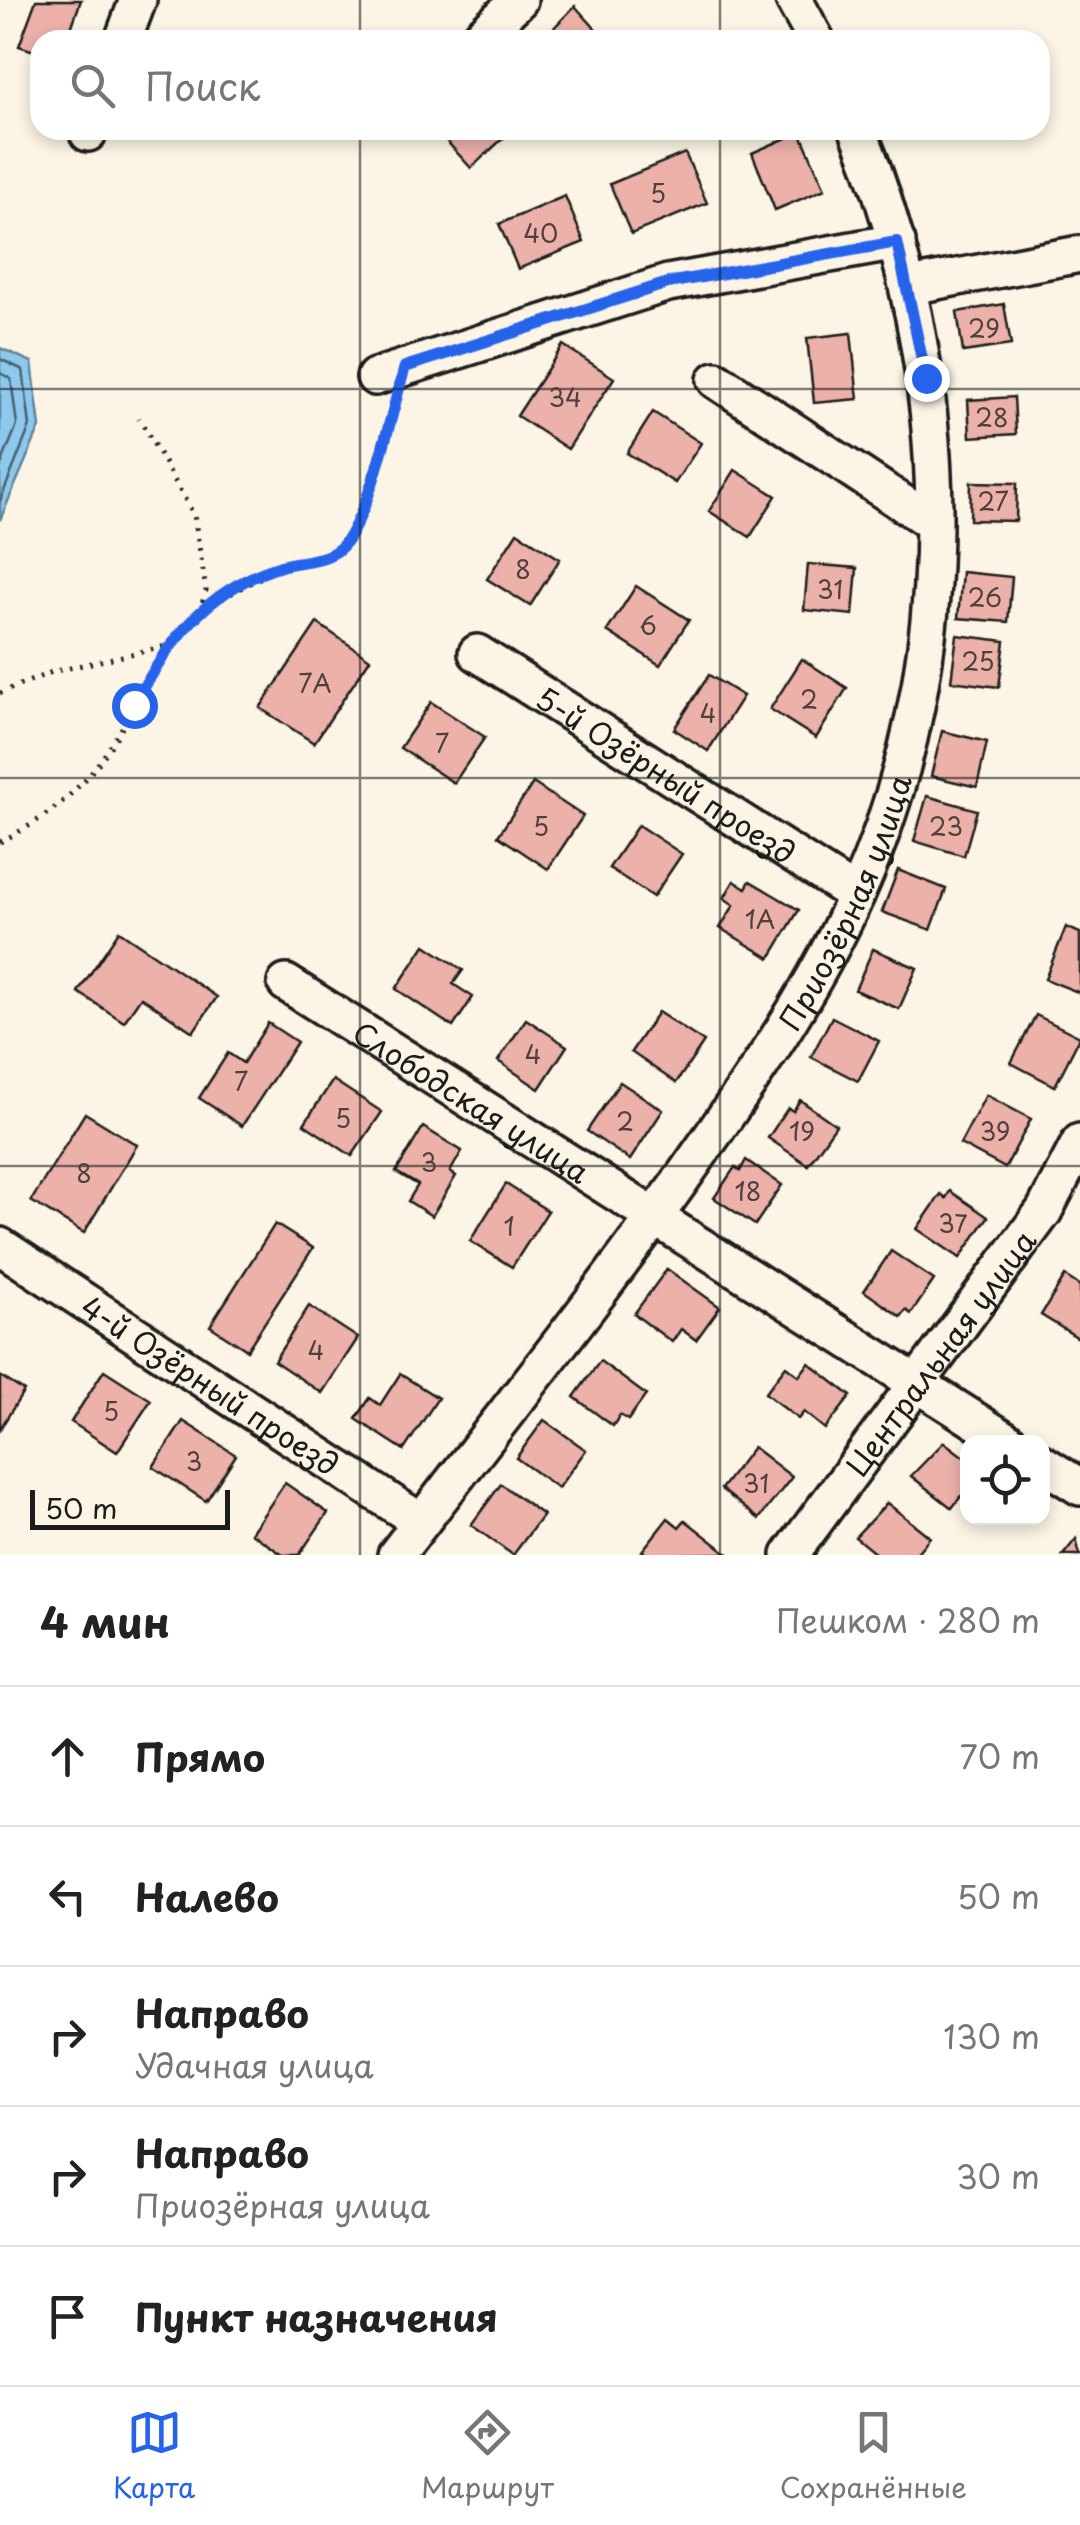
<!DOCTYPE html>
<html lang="ru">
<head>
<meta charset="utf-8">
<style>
  :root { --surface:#fff; --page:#f6f6f6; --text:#222; --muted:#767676; --line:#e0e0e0; --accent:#2563eb }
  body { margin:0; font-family:"Playpen Sans",sans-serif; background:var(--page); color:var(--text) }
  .controls { position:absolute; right:30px; bottom:30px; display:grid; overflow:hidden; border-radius:20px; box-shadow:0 5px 15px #0003 }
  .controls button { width:90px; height:90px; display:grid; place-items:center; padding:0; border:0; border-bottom:2px solid var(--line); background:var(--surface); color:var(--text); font:50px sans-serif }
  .scale { position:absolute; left:30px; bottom:25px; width:200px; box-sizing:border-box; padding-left:10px; border:5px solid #1c1c1c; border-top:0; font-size:28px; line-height:35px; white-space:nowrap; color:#1c1c1c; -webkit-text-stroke:8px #fcf5e5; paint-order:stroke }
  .stop { position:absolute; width:30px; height:30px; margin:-22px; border:8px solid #2563eb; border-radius:50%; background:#fff }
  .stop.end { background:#2563eb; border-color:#fff; box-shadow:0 2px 10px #0008 }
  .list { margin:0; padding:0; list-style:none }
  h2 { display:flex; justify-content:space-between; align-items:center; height:130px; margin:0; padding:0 40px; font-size:42px }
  h2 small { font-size:32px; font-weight:400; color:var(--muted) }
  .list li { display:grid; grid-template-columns:65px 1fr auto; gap:30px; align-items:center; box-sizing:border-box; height:140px; padding:0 40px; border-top:2px solid var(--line) }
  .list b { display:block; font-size:38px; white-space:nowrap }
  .list p { margin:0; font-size:32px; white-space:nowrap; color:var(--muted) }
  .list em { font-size:32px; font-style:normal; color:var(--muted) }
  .icon { flex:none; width:55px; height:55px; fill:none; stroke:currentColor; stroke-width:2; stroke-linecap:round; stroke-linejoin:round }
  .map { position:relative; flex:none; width:1080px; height:1555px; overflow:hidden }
  .search { position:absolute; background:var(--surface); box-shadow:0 5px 15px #0003; left:30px; right:30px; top:30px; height:110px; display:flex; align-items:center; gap:25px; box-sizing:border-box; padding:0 35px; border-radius:30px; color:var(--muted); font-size:38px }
  .sheet { height:830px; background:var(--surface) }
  nav { display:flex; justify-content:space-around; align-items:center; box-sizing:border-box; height:140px; border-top:2px solid var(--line); background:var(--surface); font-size:28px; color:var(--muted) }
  nav a { display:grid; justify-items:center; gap:5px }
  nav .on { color:var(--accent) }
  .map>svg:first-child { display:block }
  .water { fill:#8dc8ed; stroke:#608399; stroke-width:2.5 }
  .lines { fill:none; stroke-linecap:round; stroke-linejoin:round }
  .shore { stroke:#496170; stroke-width:2.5 }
  .building { fill:#ecb1a9; stroke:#1c1c1c; stroke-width:2.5 }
  .minor-casing { stroke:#1c1c1c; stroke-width:42 }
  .path { stroke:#1c1c1c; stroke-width:5; stroke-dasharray:2.5 8; stroke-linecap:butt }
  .minor { stroke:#fcf5e5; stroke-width:35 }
  .route { stroke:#2563eb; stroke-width:12 }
  .grid { fill:none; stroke:#1c1c1c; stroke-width:2.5; stroke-opacity:0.55 }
  .labels { text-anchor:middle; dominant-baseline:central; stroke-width:10; stroke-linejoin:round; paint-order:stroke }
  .number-label { font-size:25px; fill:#50413f }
  .street-label { font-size:30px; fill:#1c1c1c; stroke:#fcf5e5 }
</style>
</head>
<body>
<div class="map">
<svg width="1080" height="1555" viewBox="0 0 1080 1555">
  <rect width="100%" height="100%" fill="#fcf5e5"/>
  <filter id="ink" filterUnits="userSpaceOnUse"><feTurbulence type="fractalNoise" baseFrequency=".01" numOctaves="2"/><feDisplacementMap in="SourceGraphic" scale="20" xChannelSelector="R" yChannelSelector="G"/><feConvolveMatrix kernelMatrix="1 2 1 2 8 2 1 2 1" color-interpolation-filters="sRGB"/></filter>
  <g filter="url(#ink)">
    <path class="water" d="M0,348L32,362L40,427L0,520Z"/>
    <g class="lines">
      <g class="shore">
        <path d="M0,359L23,370L30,426L0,501"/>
        <path d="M0,373L11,379L17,425L0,467"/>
      </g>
    </g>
    <g class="building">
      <path d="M36,0H81L67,40H40V53L19,46Z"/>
      <path d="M575,6L602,36L598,40H542Z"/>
      <path d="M446,130H512L471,168L441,135Z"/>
      <path d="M800,132L825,189L775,210L752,153Z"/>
      <path d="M685,153L707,203L631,234L610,184Z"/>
      <path d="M565,196L584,242L518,269L499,224Z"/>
      <path d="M1004,304L1011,345L963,352L957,312Z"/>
      <path d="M851,333L858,399L814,403L807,338Z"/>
      <path d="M563,345L614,378L568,449L517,416Z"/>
      <path d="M1014,397L1016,434L970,437L968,400Z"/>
      <path d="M653,412L701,443L675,483L627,453Z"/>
      <path d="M735,470L776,496L750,537L709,511Z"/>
      <path d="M971,482L1017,483L1016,521L970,520Z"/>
      <path d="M517,532L560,559L530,606L487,579Z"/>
      <path d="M808,564L857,568L853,615L804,610Z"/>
      <path d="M962,572L1012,577L1008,622L958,618Z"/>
      <path d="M636,586L689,620L660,665L607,631Z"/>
      <path d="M317,623L370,659L314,743L260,708Z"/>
      <path d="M957,635L1005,641L999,687L951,681Z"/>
      <path d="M802,659L847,688L816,738L770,709Z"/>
      <path d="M709,675L743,696L708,751L674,729Z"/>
      <path d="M431,702L485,737L454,783L400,748Z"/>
      <path d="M942,731L987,742L977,787L931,776Z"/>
      <path d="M533,783L583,816L548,869L498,836Z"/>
      <path d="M927,796L977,810L964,856L914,841Z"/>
      <path d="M638,825L682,854L653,897L609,868Z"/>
      <path d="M898,870L946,889L931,930L882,912Z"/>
      <path d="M734,881L746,888L750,881L799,910L770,958L720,928L734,905L724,898Z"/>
      <path d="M1066,927L1080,933V993L1045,979Z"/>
      <path d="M119,931L217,997L193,1032L141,997L124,1022L78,992Z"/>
      <path d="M425,945L463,970L453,984L473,997L453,1027L396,989Z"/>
      <path d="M873,949L917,968L899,1009L855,990Z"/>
      <path d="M658,1012L704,1042L676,1083L631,1052Z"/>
      <path d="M1036,1015L1080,1037L1055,1086L1011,1063Z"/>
      <path d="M832,1017L879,1041L858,1081L811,1057Z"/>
      <path d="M526,1019L567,1046L539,1089L498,1061Z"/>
      <path d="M268,1023L297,1042L242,1126L199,1098L228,1053L243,1063Z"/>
      <path d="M333,1080L382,1112L352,1156L304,1124Z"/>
      <path d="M620,1082L663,1110L630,1160L587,1131Z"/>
      <path d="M986,1095L1031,1119L1005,1168L960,1144Z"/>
      <path d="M800,1100L836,1125L808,1165L768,1138L788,1108L793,1111Z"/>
      <path d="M85,1113L137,1145L84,1233L31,1201Z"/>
      <path d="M423,1127L462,1151L450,1172L456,1176L432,1216L408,1201L418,1185L396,1172Z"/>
      <path d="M746,1160L782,1185L755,1225L714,1198L735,1167L740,1171Z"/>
      <path d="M506,1184L548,1211L512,1267L470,1241Z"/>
      <path d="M950,1191L988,1217L960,1258L917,1229L941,1194L946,1198Z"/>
      <path d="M275,1224L313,1248L247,1350L210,1326Z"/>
      <path d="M891,1251L934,1280L911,1314L906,1310L901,1317L864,1291Z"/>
      <path d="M667,1269L720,1307L696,1340L681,1329L672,1342L634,1314Z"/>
      <path d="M1065,1276L1080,1286V1339L1041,1315Z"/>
      <path d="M309,1306L358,1338L322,1393L274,1361Z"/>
      <path d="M600,1361L646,1395L628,1420L620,1415L613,1426L574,1397Z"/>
      <path d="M809,1363L851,1396L825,1429L804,1412L798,1419L765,1393L786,1366L799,1376Z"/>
      <path d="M104,1370L151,1400L117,1452L71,1422Z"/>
      <path d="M400,1374L438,1398L404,1450L356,1419L370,1398L380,1405Z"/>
      <path d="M0,1376L24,1391L0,1429Z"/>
      <path d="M544,1420L586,1450L558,1488L516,1458Z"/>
      <path d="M183,1421L236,1455L206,1501L153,1467Z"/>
      <path d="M944,1442L968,1460V1499L962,1495L952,1508L911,1476Z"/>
      <path d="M753,1447L792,1477L759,1519L721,1489Z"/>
      <path d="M285,1483L328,1513L299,1555H283L251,1533Z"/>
      <path d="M501,1484L543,1515L513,1555L471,1525Z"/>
      <path d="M887,1503L930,1537L915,1555H877L855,1537Z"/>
      <path d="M668,1518L679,1527L685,1520L727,1553L648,1555L642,1551Z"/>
      <path d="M1076,1539L1080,1555H1063Z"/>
    </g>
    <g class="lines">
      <defs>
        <g id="minor">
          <path d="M794,0L816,40"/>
          <path d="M123,40L138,0"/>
          <path d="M477,40L519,0"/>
          <path d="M88,133L89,130"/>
          <path d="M910,286L1080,254"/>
          <path d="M375,377L668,283L897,242"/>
          <path d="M716,380L933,523"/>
          <path id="s1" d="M477,653L856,895"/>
          <path id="s2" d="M286,983L1009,1442"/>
          <path id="s3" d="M0,1246L421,1522"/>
          <path d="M1042,1463L1080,1487"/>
          <path id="s4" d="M396,1555C498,1422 604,1291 700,1153C758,1071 816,986 857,893C964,654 955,370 858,130"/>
          <path id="s5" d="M790,1555L1044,1211L1080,1142"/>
        </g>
      </defs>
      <use href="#minor" class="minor-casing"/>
      <g class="path">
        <path d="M203,609L279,567L319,559L343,546L358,519L394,402"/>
        <path d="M0,693L52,672L166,646L200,611L206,590L194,515L139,418"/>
        <path d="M0,842C97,793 117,737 166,646"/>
      </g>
      <use href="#minor" class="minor"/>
    </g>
  </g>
  <g class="lines" filter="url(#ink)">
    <path class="route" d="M134,705C169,641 206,589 281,566C302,560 331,562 345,543C372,507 391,413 405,367L668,283L897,242L926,378"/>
  </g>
  <path class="grid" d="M360,0V40M720,0V40M360,130V1555M720,130V1555M0,389H1080M0,778H1080M0,1166H1080"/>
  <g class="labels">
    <g class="number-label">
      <text x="658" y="193">5</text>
      <text x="541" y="233">40</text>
      <text x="984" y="328">29</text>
      <text x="565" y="397">34</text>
      <text x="992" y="417">28</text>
      <text x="993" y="501">27</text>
      <text x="523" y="569">8</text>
      <text x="830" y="589">31</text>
      <text x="985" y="597">26</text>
      <text x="648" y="625">6</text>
      <text x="978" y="661">25</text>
      <text x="315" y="683">7А</text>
      <text x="809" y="699">2</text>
      <text x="708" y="713">4</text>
      <text x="442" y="743">7</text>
      <text x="541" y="826">5</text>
      <text x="946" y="826">23</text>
      <text x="760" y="919">1А</text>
      <text x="533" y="1054">4</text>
      <text x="241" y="1081">7</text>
      <text x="343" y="1118">5</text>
      <text x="625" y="1121">2</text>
      <text x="802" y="1131">19</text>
      <text x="995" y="1131">39</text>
      <text x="429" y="1162">3</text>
      <text x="84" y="1173">8</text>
      <text x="748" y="1191">18</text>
      <text x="953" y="1223">37</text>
      <text x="509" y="1226">1</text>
      <text x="316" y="1350">4</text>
      <text x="111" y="1411">5</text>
      <text x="194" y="1461">3</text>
      <text x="756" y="1483">31</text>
    </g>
    <g class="street-label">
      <text stroke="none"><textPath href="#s1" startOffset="225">5-й Озёрный проезд</textPath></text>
      <text stroke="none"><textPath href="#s4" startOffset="795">Приозёрная улица</textPath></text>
      <text stroke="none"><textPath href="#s2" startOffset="220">Слободская улица</textPath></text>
      <text stroke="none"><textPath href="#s5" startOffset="252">Центральная улица</textPath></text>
      <text stroke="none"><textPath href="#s3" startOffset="252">4-й Озёрный проезд</textPath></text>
    </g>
  </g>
</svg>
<div class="controls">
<button><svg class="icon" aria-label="locate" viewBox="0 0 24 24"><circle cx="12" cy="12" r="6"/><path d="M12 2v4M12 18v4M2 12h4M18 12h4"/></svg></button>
</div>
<div class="scale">50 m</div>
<div class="stop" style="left:134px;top:705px"></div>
<div class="stop end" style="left:926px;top:378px"></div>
<div class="search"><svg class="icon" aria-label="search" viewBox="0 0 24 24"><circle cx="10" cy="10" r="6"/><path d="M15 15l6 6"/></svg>Поиск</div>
</div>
<section class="sheet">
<h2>4 мин<small>Пешком · 280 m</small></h2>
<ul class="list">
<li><svg class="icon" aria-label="ahead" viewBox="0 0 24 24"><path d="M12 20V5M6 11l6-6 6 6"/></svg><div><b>Прямо</b></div><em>70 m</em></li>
<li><svg class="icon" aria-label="left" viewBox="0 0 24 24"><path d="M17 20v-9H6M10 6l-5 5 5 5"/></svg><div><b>Налево</b></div><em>50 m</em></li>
<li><svg class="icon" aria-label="right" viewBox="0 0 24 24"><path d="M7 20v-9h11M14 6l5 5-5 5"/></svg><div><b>Направо</b><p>Удачная улица</p></div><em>130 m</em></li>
<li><svg class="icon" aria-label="right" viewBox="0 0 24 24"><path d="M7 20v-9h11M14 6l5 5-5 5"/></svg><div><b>Направо</b><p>Приозёрная улица</p></div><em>30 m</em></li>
<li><svg class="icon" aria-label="arrive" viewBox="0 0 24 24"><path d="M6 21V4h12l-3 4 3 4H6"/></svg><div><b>Пункт назначения</b></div></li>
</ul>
</section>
<nav>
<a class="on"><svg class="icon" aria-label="map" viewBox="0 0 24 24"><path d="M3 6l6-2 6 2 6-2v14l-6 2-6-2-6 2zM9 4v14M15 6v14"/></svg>Карта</a>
<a><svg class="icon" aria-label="directions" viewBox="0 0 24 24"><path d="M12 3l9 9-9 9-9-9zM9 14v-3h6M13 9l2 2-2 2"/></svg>Маршрут</a>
<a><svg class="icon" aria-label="saved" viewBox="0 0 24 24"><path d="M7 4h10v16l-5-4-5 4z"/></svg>Сохранённые</a>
</nav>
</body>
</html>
